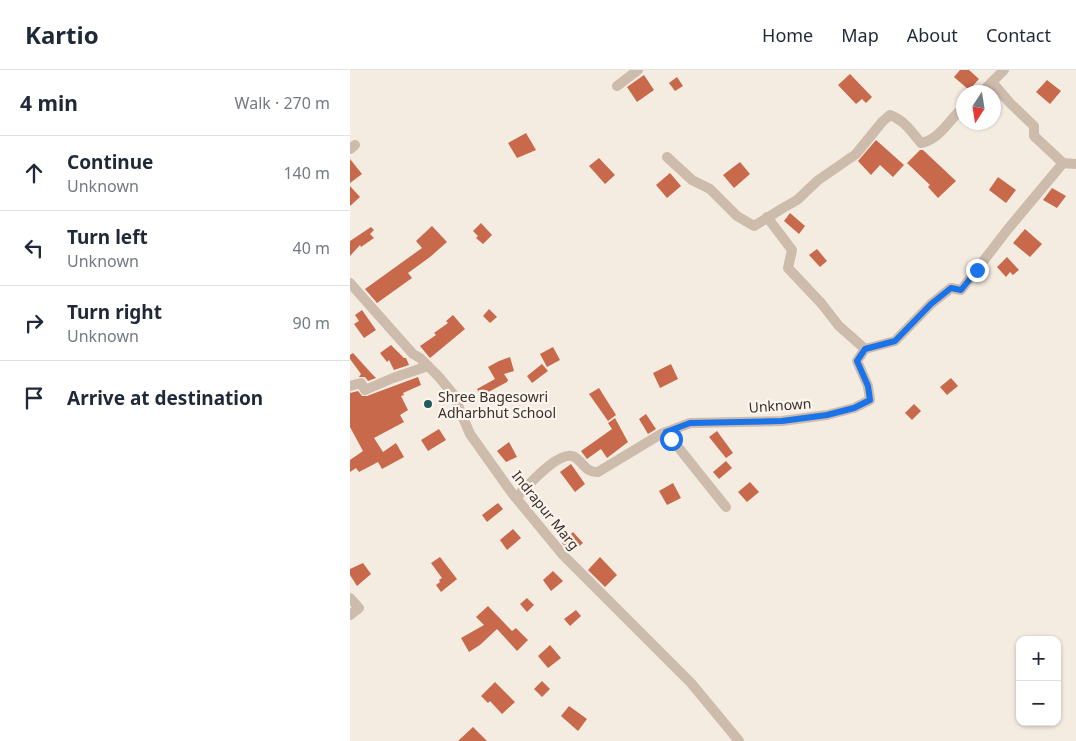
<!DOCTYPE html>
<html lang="en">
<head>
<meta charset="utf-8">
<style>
  :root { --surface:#fff; --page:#f6f6f7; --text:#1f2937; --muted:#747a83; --line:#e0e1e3 }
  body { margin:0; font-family:"Noto Sans",sans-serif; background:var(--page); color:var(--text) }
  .controls { position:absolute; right:15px; bottom:15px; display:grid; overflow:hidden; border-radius:10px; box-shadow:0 1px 4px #0004 }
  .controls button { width:45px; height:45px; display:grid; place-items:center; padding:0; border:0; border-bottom:1px solid var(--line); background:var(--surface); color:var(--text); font:25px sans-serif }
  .compass { position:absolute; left:606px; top:15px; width:45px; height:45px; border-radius:50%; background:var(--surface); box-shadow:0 1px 4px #0004; rotate:192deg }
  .stop { position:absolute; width:15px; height:15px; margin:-11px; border:4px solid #1a73e8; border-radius:50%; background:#fff }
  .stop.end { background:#1a73e8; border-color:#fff; box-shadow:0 1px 5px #0008 }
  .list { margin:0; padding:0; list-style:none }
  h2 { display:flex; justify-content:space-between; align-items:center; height:65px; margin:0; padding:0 20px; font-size:21px }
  h2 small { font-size:16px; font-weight:400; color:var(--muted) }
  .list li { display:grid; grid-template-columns:32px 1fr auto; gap:15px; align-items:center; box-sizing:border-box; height:75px; padding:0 20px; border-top:1px solid var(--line) }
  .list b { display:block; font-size:19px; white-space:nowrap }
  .list p { margin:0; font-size:16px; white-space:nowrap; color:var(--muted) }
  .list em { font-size:16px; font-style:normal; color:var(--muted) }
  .icon { flex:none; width:28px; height:28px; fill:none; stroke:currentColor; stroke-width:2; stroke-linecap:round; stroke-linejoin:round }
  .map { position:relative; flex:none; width:726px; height:671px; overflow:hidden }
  header { display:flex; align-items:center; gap:30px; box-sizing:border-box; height:70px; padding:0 25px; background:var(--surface); border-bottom:1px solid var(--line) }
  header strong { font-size:24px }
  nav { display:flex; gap:28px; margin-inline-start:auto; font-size:18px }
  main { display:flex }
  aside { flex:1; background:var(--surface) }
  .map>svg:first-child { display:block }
  .building { fill:#c8694b }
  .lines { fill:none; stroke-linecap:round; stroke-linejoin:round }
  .minor { stroke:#cdbbac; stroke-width:10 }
  .route { stroke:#1a73e8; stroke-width:6 }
  .poi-dot { fill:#1f5a5e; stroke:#fbf5ee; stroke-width:2 }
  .labels { text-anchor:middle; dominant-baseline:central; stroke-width:4.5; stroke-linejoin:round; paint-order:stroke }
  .poi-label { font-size:14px; fill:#3b302b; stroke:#fbf5ee; text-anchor:start }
  .street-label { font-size:14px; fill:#3b302b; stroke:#fbf5ee }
</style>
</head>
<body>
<header>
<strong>Kartio</strong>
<nav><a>Home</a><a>Map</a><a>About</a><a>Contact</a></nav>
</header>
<main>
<aside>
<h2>4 min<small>Walk · 270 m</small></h2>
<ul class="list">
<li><svg class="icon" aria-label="ahead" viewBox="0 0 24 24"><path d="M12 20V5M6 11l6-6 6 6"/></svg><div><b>Continue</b><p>Unknown</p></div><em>140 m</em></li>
<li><svg class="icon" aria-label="left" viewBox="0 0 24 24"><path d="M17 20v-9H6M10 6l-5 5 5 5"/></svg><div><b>Turn left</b><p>Unknown</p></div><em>40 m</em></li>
<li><svg class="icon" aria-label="right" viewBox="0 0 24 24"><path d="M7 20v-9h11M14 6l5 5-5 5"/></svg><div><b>Turn right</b><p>Unknown</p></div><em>90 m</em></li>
<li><svg class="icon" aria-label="arrive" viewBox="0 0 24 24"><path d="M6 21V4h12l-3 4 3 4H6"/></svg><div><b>Arrive at destination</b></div></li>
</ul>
</aside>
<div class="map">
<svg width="726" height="671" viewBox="0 0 726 671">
  <rect width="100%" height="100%" fill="#f4ebe1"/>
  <g class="building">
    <path d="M610,0H619L629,9L619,20L604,7Z"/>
    <path d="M500,4L522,27L516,33L512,29L506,34L488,15Z"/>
    <path d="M294,5L304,20L287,32L277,17Z"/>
    <path d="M327,7L333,16L325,21L319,13Z"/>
    <path d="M697,10L711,21L700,34L686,22Z"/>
    <path d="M176,63L186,80L167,88L158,73Z"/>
    <path d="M526,70L554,95L543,107L530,95L521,105L508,91Z"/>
    <path d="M573,80L606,111L588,128L578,117L580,115L557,93L570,80Z"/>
    <path d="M249,88L265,105L255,114L239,96Z"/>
    <path d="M0,89L12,104L0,113Z"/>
    <path d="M390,92L400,104L384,118L373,105Z"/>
    <path d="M320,103L331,116L317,128L306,115Z"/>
    <path d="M648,107L666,120L656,133L639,120Z"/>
    <path d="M0,116L10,127L0,136Z"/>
    <path d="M702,118L716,126L707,138L693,130Z"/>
    <path d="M440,143L455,156L449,164L434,151Z"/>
    <path d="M131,153L142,165L133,174L126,168L128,166L123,161Z"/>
    <path d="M82,156L97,172L80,187L58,203L62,208L27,233L15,219L72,178L66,171Z"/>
    <path d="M21,157L24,160L20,164L24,168L11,177L10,175L0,186V171Z"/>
    <path d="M675,159L692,174L680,187L663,173Z"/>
    <path d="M467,179L477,191L470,197L459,185Z"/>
    <path d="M657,187L669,200L663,205L660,202L656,207L647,197Z"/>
    <path d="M139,239L147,247L140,253L133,246Z"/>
    <path d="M12,240L26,260L14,268L4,254L9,251L5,245Z"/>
    <path d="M103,245L115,259L80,288L70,276L86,265L84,263L98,253L96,251Z"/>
    <path d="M41,275L54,288H56L59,295L44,300L39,290L37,292L30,283Z"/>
    <path d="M203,277L210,290L197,297L190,284Z"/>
    <path d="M3,283L22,304L26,308L18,311L15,307H9L11,304L0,289V285Z"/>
    <path d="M160,287L164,301L154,304L158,310L157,312L131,326L127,319L145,309L138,297L149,291Z"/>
    <path d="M192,294L198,301L182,313L177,306Z"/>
    <path d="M321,294L328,309L310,318L303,303Z"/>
    <path d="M68,307L71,315L53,323L54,325L51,326L58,340L50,345L54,352L24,368L33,382L46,373L54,387L32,399L28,392L9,402L6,398L0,402V390L13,381L0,357V323L8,321L12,326H17Z"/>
    <path d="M601,308L608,316L597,325L590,317Z"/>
    <path d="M249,318L266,345L258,351L239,324Z"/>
    <path d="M564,334L571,341L562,350L555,343Z"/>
    <path d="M296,344L306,359L298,364L289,349Z"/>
    <path d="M265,348L278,372L257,388L251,379L237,389L231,381L262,359L258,353Z"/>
    <path d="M89,359L96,370L78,381L71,370Z"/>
    <path d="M367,361L383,383L376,388L359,367Z"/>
    <path d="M159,372L167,387L156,392L147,381Z"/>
    <path d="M376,391L382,398L369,409L363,402Z"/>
    <path d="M221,394L235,414L225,422L210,402Z"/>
    <path d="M400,412L409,422L397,432L388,422Z"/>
    <path d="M323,413L331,428L317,435L309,421Z"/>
    <path d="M148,433L153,439L137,452L132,445Z"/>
    <path d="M163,459L171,468L157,480L150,470Z"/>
    <path d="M223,462L233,473L221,483L212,473Z"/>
    <path d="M90,487L107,509L91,522L86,515L90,512L89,510L92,508L81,493Z"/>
    <path d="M250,487L267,505L255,517L238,500Z"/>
    <path d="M13,493L21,504L7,516L0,505V499Z"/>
    <path d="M203,501L213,511L201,521L193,510Z"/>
    <path d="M177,528L184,535L177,542L170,534Z"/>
    <path d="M138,536L162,561L166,558L178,570L167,581L147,559L130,575L119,582L111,568L134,555L126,547Z"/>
    <path d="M226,540L231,546L220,556L214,549Z"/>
    <path d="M200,575L211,588L198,598L188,586Z"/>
    <path d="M192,611L200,619L192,627L184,619Z"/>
    <path d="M145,612L165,632L152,644L140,631L138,633L131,626Z"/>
    <path d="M219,636L237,649L228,661L211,646Z"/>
    <path d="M123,657L137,671H108Z"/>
  </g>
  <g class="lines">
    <g class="minor">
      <path d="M267,16L288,0"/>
      <path d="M632,22L654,0"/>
      <path d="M0,79L5,75"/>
      <path d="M317,87L342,110L360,119L387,146L404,156L433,138L447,130L467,111L506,84L532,52L540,45C554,50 562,62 571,73C591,69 599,49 614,37"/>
      <path d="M713,93L726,94"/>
      <path d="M417,147L442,180L438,198L471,233L489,256L515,279"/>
      <path d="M0,213L63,284L70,288L89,307L103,324L120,364L162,423L213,485L341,613L389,671"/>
      <path d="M0,316L11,313L15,320L43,308L78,296"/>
      <path d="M316,362L376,437"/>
      <path d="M166,428C176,418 211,376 226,388C234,394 237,403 248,402L311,364L340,353L432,351L477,345L504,338L520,330L518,316L507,291L515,279L545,271L581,234L601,218L611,220L658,159L713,93L684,66V56L660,33L642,12"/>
      <path d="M0,528L9,538L0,545"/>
    </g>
  </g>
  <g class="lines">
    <path class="route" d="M321,369L316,362L340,353L432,351L477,345L504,338L520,330L518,316L507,291L515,279L545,271L581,234L601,218L611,220L627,200"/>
  </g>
  <circle class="poi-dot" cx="78" cy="334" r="5"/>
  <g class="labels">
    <g class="poi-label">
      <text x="88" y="326">Shree Bagesowri<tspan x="88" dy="16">Adharbhut School</tspan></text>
    </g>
    <g class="street-label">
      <text transform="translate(430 335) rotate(-4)">Unknown</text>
      <text transform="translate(196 440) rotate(51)">Indrapur Marg</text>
    </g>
  </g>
</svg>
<div class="controls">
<button>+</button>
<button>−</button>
</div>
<svg class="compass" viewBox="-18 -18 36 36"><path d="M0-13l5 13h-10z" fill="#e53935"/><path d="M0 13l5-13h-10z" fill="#747a83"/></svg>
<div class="stop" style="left:321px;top:369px"></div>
<div class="stop end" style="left:627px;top:200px"></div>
</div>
</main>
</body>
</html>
